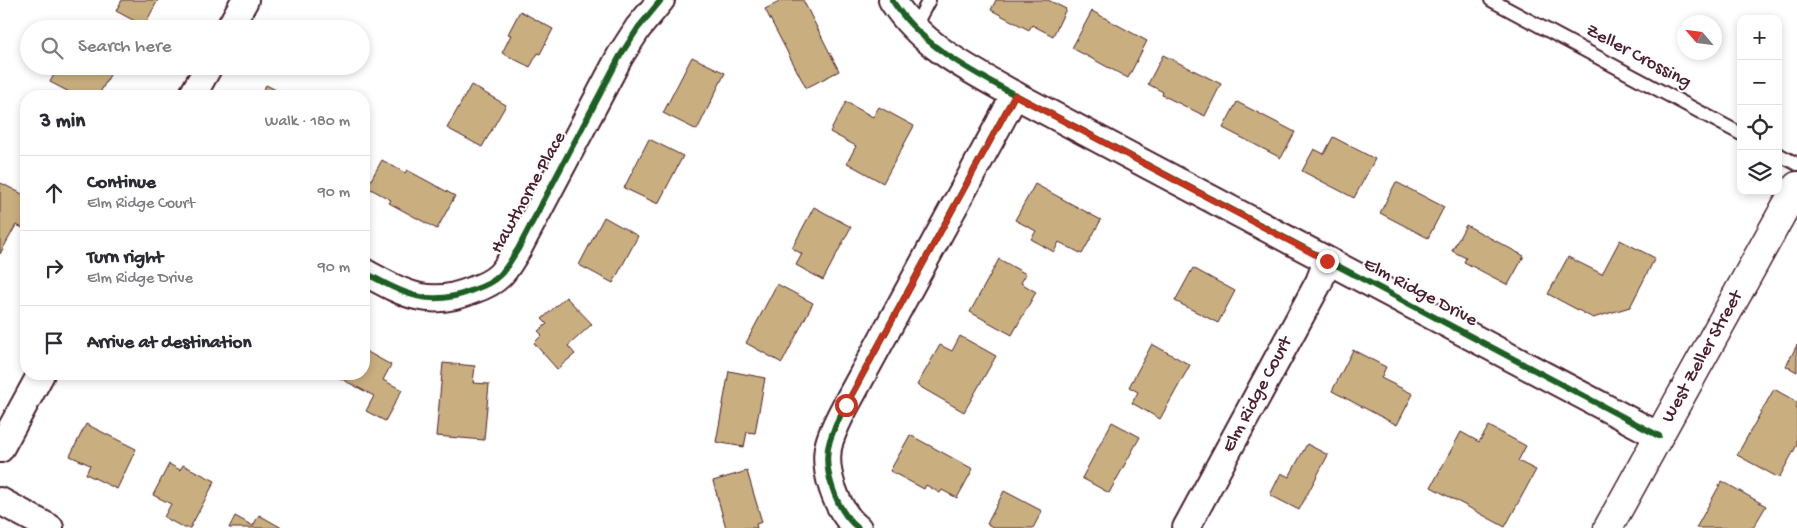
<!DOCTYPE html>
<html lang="en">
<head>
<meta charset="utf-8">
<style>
  :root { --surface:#fff; --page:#f7f7f7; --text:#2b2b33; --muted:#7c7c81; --line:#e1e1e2 }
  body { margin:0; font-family:"Gochi Hand",sans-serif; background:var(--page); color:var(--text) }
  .controls { position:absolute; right:15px; top:15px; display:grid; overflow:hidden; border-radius:10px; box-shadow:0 2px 8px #0003 }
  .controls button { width:45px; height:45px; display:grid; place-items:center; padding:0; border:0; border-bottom:1px solid var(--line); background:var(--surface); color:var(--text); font:25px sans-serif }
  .compass { position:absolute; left:1677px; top:15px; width:45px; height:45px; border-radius:50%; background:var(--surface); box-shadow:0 2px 8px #0003; rotate:298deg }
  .stop { position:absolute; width:15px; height:15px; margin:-11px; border:4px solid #c8321e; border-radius:50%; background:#fff }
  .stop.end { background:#c8321e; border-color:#fff; box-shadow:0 1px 5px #0008 }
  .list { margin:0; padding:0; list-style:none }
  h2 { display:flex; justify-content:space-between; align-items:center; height:65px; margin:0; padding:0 20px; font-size:21px }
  h2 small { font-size:16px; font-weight:400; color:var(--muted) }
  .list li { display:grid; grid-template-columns:32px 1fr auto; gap:15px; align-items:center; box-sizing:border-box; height:75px; padding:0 20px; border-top:1px solid var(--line) }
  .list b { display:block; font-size:19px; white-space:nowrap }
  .list p { margin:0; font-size:16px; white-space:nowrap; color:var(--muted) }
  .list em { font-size:16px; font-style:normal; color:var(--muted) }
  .icon { flex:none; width:28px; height:28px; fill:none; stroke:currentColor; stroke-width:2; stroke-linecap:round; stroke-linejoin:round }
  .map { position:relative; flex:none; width:1797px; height:528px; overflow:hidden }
  .search { position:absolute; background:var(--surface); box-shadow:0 2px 8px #0003; left:20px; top:20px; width:350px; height:55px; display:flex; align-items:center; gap:12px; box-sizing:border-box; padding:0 18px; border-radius:28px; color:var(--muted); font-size:19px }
  .panel { position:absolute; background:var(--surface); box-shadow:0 2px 8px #0003; left:20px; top:90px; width:350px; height:290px; border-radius:20px }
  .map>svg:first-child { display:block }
  .building { fill:#c9af7f; stroke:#4a1f2b }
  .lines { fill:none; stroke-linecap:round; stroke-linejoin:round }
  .service-casing { stroke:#4a1f2b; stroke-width:16 }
  .minor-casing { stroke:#4a1f2b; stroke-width:30 }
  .tertiary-casing { stroke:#4a1f2b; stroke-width:31 }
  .service { stroke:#fff; stroke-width:12 }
  .minor { stroke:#fff; stroke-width:26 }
  .tertiary { stroke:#fff; stroke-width:28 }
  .cycleway-casing { stroke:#fff; stroke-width:9 }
  .cycleway { stroke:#1b5e20; stroke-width:6 }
  .route { stroke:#c8321e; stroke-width:6 }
  .labels { text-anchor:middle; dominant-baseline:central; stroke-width:4; stroke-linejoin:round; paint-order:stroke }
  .street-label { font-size:19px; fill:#4a1f2b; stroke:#fff }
</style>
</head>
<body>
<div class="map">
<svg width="1797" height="528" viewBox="0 0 1797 528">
  <rect width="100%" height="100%" fill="#fff"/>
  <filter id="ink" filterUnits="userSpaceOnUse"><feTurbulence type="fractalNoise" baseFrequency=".02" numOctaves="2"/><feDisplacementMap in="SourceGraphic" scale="10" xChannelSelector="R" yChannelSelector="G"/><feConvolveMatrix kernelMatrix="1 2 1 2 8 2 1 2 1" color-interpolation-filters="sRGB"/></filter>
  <g filter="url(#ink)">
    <g class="building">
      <path d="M122,0H158L144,26L116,11Z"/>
      <path d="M783,0H803L839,71L806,88L765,9Z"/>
      <path d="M996,0H1048L1066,9L1053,36L1032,25L1029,30L991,10Z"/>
      <path d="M520,11L553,29L540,54L538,53L530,67L502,53L511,35L508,34Z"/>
      <path d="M1092,11L1147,41L1128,78L1072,48Z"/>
      <path d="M87,23L97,29H84Z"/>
      <path d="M1163,55L1221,84L1205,116L1162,95L1163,92L1148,84Z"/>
      <path d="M692,57L725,73L697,130L663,113Z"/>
      <path d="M48,66H115L98,96H77L50,82L56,71Z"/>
      <path d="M266,85L288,96H260Z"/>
      <path d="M471,85L506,105L482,147L447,128Z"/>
      <path d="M846,102L873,117L879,107L914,126L883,183L847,163L856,146L830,132Z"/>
      <path d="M1237,102L1295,132L1281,158L1223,128Z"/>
      <path d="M1333,137L1375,159L1354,198L1302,171L1314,149L1324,154Z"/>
      <path d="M649,139L683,156L658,204L624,188Z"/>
      <path d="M382,160L405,173L407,170L455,196L437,229L389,203L391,200L367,187Z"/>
      <path d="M1396,182L1444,207L1428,238L1380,213Z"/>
      <path d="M1,183L26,196V222L23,228L16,225L0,254V185Z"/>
      <path d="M1035,184L1101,220L1082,254L1059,242L1054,252L1031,239L1036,231L1015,220Z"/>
      <path d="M814,207L851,227L823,280L796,265L802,254L792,248Z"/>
      <path d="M604,217L638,236L613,283L579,265Z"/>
      <path d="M1466,225L1524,256L1508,285L1464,262L1466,258L1452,251Z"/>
      <path d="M1620,240L1655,258L1630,307L1593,318L1548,294L1568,257L1602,274Z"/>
      <path d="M999,259L1026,274L1021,283L1036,292L1012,335L970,312Z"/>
      <path d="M1193,268L1235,291L1218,323L1175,301Z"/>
      <path d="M777,284L813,303L782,363L746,343Z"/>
      <path d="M566,297L592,324L568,346L575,354L557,369L534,343L542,335L538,331L547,324L542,319Z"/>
      <path d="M960,336L996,356L964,412L917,385L940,345L952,351Z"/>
      <path d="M1152,344L1190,365L1160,419L1132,403L1138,392L1129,387Z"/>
      <path d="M1797,345V372L1786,366Z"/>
      <path d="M364,350L391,365L383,380L402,390L385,421L366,411L374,396L332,374H364Z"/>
      <path d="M1353,350L1386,367L1381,378L1413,394L1397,425L1332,391Z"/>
      <path d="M443,363L475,366L473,383L489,384L484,440L436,436Z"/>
      <path d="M729,371L765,378L755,433L747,432L744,447L716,442Z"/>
      <path d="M1774,389L1797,402V445L1779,478L1737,455Z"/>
      <path d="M1112,422L1140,437L1109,493L1082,478Z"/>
      <path d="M86,424L136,449L117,489L86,474L90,465L70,456Z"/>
      <path d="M1489,426L1526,446L1518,461L1536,470L1505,527L1431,487L1461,432L1479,442Z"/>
      <path d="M910,435L973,469L957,498L942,490L940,493L926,485L924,489L890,471Z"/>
      <path d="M1307,444L1328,455L1299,510L1270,495L1281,473L1289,477Z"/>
      <path d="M169,464L180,470L183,465L215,481L190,528H184L164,517L171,504L153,495Z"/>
      <path d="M747,471L762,522L756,524L757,528H726L713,481Z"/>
      <path d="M1722,481L1766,506L1753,528H1696Z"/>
      <path d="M1004,491L1042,511L1033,528H995L987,524Z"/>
      <path d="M259,515L282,528H229L235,516L253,526Z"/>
    </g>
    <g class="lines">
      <defs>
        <g id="service">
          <path d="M1491,0L1741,134"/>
          <path d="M914,28L929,0"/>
          <path d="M1778,154L1797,164"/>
        </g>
        <g id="minor">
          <path d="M892,0C921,46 969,69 1015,95L1659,436"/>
          <path d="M229,29L245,0"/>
          <path d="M192,96L209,66"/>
          <path d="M364,272C403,293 428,309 473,290C482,287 494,281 500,275C507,268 512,258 518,249L620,56L638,28L661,0"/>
          <path d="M0,449L41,374"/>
          <path d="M0,501L50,528"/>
          <path d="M858,528C836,511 821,467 830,440C834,428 840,416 846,405L1015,95"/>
          <path d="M1186,528L1319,282L1327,261"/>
        </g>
        <path id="tertiary" d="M1608,528L1797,186"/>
      </defs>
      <use href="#service" class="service-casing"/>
      <use href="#minor" class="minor-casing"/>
      <use href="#tertiary" class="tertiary-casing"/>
      <use href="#service" class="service"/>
      <use href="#minor" class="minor"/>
      <use href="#tertiary" class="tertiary"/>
      <defs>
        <g id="cycleway">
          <path d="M892,0C921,46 969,69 1015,95L1659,436"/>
          <path d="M364,272C403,293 428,309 473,290C482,287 494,281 500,275C507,268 512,258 518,249L620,56L638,28L661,0"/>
          <path d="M858,528C836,511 821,467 830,440C834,428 840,416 846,405L1015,95"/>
        </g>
      </defs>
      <use href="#cycleway" class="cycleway-casing"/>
      <use href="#cycleway" class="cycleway"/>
    </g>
  </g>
  <g class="lines" filter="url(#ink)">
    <path class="route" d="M846,405L1015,95L1327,261"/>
  </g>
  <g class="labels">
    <g class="street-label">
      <text transform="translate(1638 57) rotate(28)">Zeller Crossing</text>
      <text transform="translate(529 193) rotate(-61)">Hawthorne Place</text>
      <text transform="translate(1420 293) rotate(28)">Elm Ridge Drive</text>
      <text transform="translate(1703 357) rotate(-61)">West Zeller Street</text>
      <text transform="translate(1258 395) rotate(-62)">Elm Ridge Court</text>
    </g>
  </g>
</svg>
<div class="controls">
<button>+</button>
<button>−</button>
<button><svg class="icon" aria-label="locate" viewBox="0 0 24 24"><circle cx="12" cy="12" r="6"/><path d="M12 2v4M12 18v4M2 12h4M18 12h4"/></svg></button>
<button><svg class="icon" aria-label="layers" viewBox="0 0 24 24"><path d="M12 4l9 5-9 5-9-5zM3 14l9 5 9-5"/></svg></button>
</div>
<svg class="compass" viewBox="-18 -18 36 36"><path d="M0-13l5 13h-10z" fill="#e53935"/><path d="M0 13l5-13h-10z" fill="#7c7c81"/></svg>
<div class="stop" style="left:846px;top:405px"></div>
<div class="stop end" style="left:1327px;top:261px"></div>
<div class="search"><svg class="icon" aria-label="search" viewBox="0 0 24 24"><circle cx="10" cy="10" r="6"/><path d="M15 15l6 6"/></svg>Search here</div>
<section class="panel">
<h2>3 min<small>Walk · 180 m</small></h2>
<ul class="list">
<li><svg class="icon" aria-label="ahead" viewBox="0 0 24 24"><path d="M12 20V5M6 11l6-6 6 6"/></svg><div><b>Continue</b><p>Elm Ridge Court</p></div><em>90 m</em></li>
<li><svg class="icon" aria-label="right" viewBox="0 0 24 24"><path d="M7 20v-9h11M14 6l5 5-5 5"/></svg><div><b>Turn right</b><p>Elm Ridge Drive</p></div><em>90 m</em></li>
<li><svg class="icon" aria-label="arrive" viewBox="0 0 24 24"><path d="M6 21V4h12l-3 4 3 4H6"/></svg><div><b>Arrive at destination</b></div></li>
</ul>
</section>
</div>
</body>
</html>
